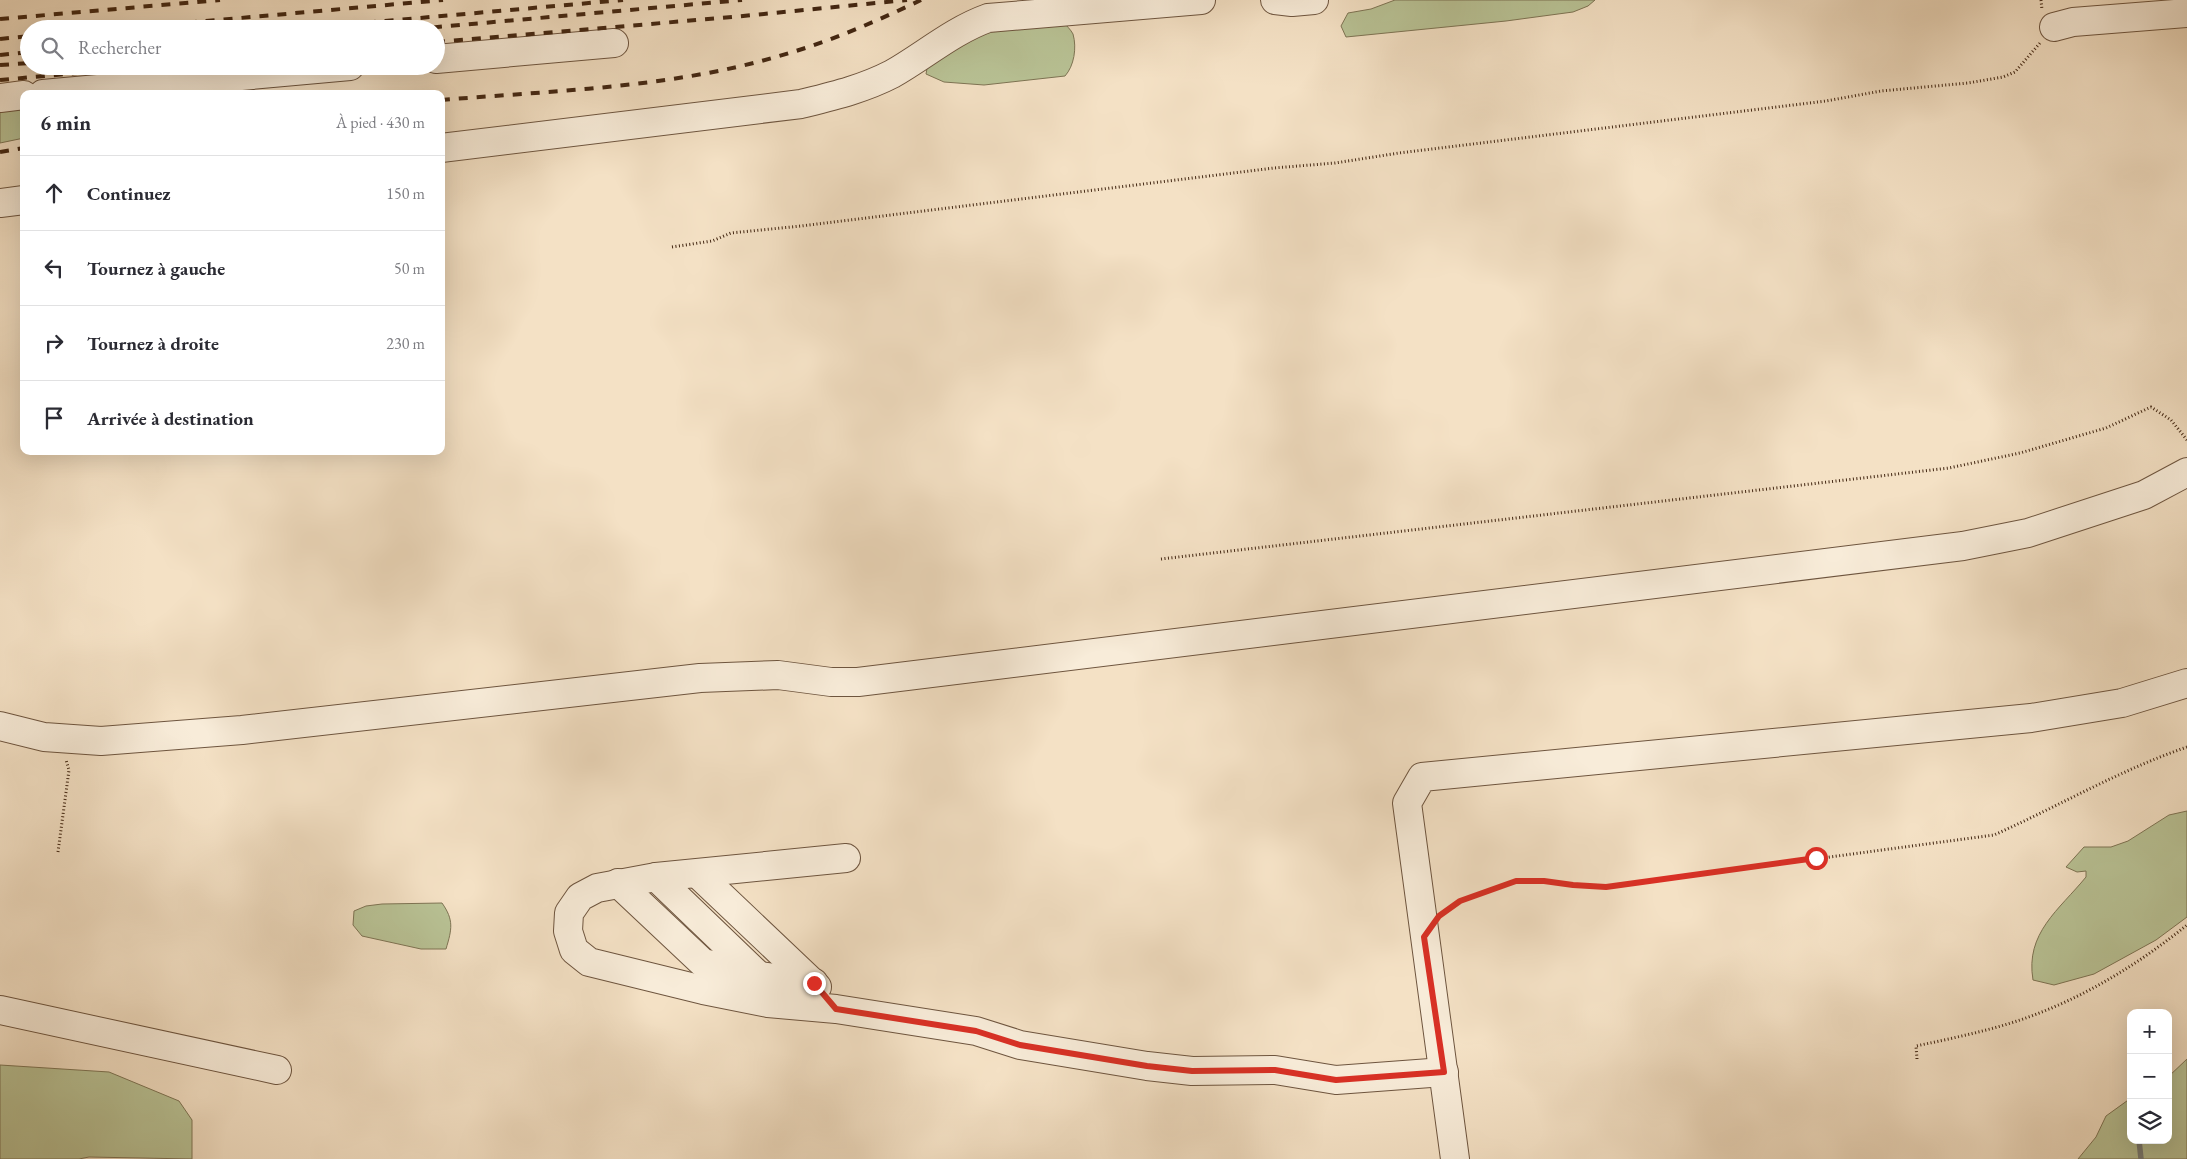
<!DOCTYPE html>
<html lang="fr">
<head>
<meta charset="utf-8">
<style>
  :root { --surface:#fff; --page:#f2f2f3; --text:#2b2b33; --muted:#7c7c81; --line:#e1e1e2 }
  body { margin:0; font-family:"EB Garamond",serif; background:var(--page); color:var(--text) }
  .controls { position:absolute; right:15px; bottom:15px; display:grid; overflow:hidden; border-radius:10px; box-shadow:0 5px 20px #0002 }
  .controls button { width:45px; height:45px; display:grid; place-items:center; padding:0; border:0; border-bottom:1px solid var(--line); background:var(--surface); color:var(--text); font:25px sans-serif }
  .stop { position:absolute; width:15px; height:15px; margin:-11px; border:4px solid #d93025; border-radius:50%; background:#fff }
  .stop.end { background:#d93025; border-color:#fff; box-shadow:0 1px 5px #0008 }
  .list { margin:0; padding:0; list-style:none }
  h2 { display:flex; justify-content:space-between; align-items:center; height:65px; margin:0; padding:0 20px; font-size:21px }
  h2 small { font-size:16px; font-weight:400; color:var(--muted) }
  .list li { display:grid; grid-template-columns:32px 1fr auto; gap:15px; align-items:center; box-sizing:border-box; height:75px; padding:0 20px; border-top:1px solid var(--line) }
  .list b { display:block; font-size:19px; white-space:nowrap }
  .list em { font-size:16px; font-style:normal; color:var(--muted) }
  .icon { flex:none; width:28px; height:28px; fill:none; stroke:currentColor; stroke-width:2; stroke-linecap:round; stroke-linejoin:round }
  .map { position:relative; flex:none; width:2187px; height:1159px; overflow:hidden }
  .search { position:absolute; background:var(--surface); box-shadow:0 5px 20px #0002; left:20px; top:20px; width:425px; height:55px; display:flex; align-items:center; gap:12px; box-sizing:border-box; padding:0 18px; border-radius:28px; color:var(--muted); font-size:19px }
  .panel { position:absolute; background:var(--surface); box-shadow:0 5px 20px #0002; left:20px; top:90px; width:425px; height:365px; border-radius:10px }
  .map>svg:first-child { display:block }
  .green { fill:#b9c396; stroke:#7e7454 }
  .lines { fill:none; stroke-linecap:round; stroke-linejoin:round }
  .stream { stroke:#7a7f79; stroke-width:5.5 }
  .minor-casing { stroke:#6e553f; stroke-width:30 }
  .path { stroke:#422612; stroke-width:3; stroke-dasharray:1 2.5; stroke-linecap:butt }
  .minor { stroke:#f8ecd9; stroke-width:28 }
  .rail { stroke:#422612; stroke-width:4; stroke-dasharray:9 9; stroke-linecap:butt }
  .route { stroke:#d93025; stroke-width:6 }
</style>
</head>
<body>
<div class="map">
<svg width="2187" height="1159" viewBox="0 0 2187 1159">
  <rect width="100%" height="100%" fill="#f4e1c5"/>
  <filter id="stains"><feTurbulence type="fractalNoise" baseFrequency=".004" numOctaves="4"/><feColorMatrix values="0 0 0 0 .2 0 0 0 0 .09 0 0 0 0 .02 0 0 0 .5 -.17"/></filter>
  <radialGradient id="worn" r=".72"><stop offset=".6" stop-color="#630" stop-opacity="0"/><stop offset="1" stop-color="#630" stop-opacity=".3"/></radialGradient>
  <g class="green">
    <path d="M1395,0H1595L1588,6L1573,12L1506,21L1346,37L1341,26L1348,13L1371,9Z"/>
    <path d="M1063,22C1066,25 1071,30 1073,34C1077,48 1074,66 1065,76L984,85L944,82L926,74L928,63L967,27Z"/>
    <path d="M24,108V138L0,143V111Z"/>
    <path d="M2187,811V917L2156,940L2094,974L2054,985L2033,980C2025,933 2059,910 2086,877V871L2077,872L2066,867L2084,847H2111L2128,841L2169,815Z"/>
    <path d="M442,903C454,920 452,929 446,949H421L362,936L353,925L354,911L366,906L382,904Z"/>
    <path d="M2187,1059V1159H2078L2096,1137L2106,1116L2131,1098V1140H2168V1077Z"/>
    <path d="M0,1065L109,1072L179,1101L192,1120V1159L89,1157L79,1159H0Z"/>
  </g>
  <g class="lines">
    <path class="stream" d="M2139,1140L2141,1159"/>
    <defs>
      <g id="minor">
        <path d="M1275,0L1292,2L1314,0"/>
        <path d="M2054,27L2073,22L2187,13"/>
        <path d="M436,59L614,43"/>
        <path d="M43,94L350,66"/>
        <path d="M0,98L24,95"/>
        <path d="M441,148L801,104C833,96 863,89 892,74C924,56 952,31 988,18L1201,0"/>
        <path d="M0,203L24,200"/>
        <path d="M0,726L44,737L101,741L242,730L700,678L778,675L831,682H858L1963,546L2028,533L2144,495L2187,472"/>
        <path d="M846,858L656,877L597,888L580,897L569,913L568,931L574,950L589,962L703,990L768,1003L836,1009L976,1031L1020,1045L1147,1066L1192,1071L1275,1070L1336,1080L1444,1072"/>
        <path d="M698,874L817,987"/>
        <path d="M656,877L759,976"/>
        <path d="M618,883L703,963L759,976L814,983"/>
        <path d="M0,1010L277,1070"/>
        <path d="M1455,1159L1407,803L1422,777L2031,718L2122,703L2187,683"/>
      </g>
    </defs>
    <use href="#minor" class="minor-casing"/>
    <g class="path">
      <path d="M2041,0L2042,10"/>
      <path d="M672,247L712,241L731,233L801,226L1274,168L1335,163L1399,153L1826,101L1881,91L1968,83L2003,77L2015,72L2040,43"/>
      <path d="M1161,559L1949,468L2020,453L2106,428L2151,407L2171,420L2187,440"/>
      <path d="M58,852L69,770L66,760"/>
      <path d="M1443,913L1459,901L1516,881H1544L1573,885L1606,887L1994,835C2059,806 2120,770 2187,747"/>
      <path d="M1917,1059L1916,1046C1944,1040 1973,1034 2001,1026C2070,1006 2131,970 2187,925"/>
    </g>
    <use href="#minor" class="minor"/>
    <g class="rail">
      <path d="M0,19L220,0"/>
      <path d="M116,29L443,0"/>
      <path d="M295,29L623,0"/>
      <path d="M415,29L742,0"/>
      <path d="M0,39L29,36"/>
      <path d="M436,42L733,17L907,0"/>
      <path d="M0,55L29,52"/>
      <path d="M0,65L29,63"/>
      <path d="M0,80L156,66"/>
      <path d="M441,100C550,91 667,88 772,58C824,44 873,23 921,0"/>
      <path d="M0,152L24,148"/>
    </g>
  </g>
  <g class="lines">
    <path class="route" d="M814,983L836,1009L976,1031L1020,1045L1147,1066L1192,1071L1275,1070L1336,1080L1444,1072L1424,937L1439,916L1460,901L1516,881H1544L1573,885L1606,887L1816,858"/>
  </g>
  <rect width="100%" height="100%" filter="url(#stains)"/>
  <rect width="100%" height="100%" fill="url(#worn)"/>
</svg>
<div class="controls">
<button>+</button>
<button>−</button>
<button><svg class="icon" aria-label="layers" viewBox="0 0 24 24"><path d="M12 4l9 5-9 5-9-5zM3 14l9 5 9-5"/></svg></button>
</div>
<div class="stop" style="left:1816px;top:858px"></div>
<div class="stop end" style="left:814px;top:983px"></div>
<div class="search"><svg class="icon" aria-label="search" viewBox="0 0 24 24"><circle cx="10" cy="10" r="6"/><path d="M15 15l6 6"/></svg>Rechercher</div>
<section class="panel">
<h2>6 min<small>À pied · 430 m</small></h2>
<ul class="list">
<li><svg class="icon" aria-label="ahead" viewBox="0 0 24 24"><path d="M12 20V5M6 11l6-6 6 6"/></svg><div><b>Continuez</b></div><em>150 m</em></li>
<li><svg class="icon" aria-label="left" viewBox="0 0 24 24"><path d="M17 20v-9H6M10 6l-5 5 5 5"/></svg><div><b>Tournez à gauche</b></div><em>50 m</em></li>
<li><svg class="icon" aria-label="right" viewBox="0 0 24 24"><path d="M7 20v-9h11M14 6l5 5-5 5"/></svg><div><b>Tournez à droite</b></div><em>230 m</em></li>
<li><svg class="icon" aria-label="arrive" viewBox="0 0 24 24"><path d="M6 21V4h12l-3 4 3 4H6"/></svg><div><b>Arrivée à destination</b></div></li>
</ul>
</section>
</div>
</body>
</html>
